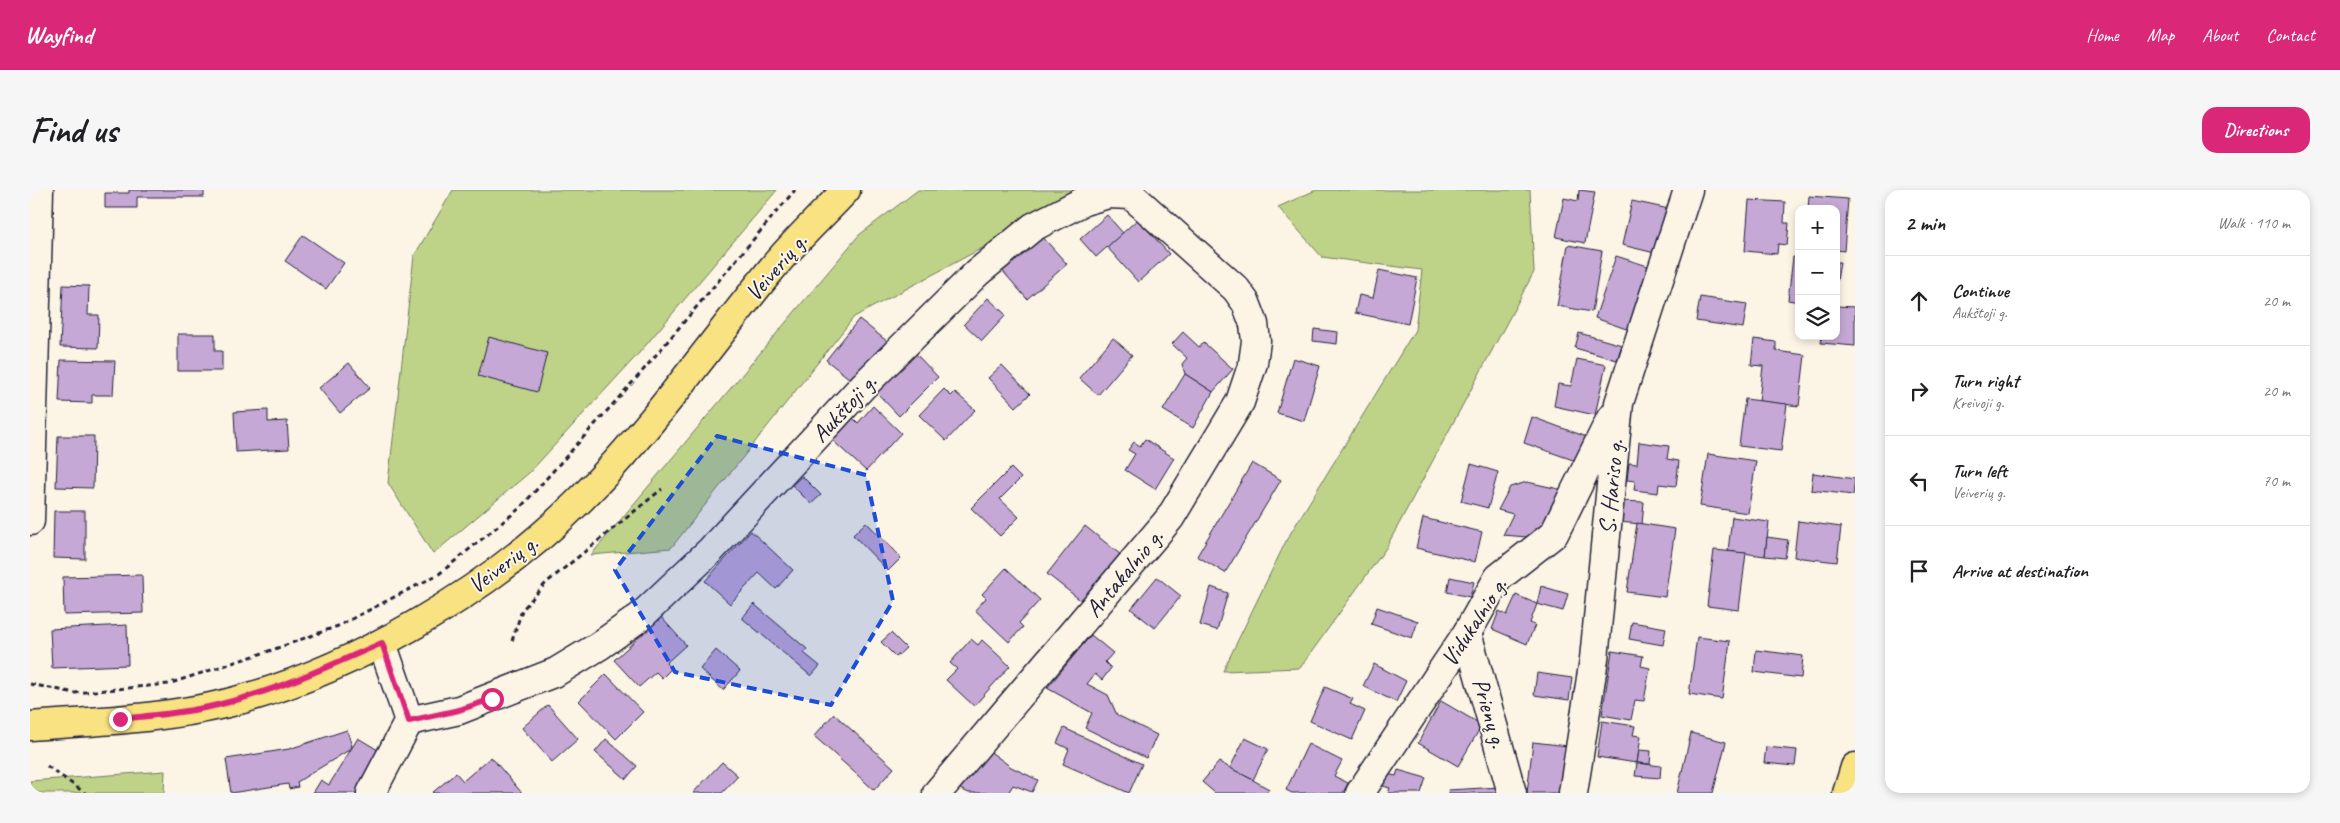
<!DOCTYPE html>
<html lang="en">
<head>
<meta charset="utf-8">
<style>
  :root { --surface:#fff; --page:#f6f6f6; --text:#202124; --muted:#757577; --line:#e0e0e0; --accent:#db2777 }
  body { margin:0; font-family:Caveat,sans-serif; background:var(--page); color:var(--text) }
  .controls { position:absolute; right:15px; top:15px; display:grid; overflow:hidden; border-radius:10px; box-shadow:0 2px 8px #0003 }
  .controls button { width:45px; height:45px; display:grid; place-items:center; padding:0; border:0; border-bottom:1px solid var(--line); background:var(--surface); color:var(--text); font:25px sans-serif }
  .stop { position:absolute; width:15px; height:15px; margin:-11px; border:4px solid #db2777; border-radius:50%; background:#fff }
  .stop.end { background:#db2777; border-color:#fff; box-shadow:0 1px 5px #0008 }
  .list { margin:0; padding:0; list-style:none }
  h2 { display:flex; justify-content:space-between; align-items:center; height:65px; margin:0; padding:0 20px; font-size:21px }
  h2 small { font-size:16px; font-weight:400; color:var(--muted) }
  .list li { display:grid; grid-template-columns:32px 1fr auto; gap:15px; align-items:center; box-sizing:border-box; height:90px; padding:0 20px; border-top:1px solid var(--line) }
  .list b { display:block; font-size:19px; white-space:nowrap }
  .list p { margin:0; font-size:16px; white-space:nowrap; color:var(--muted) }
  .list em { font-size:16px; font-style:normal; color:var(--muted) }
  .icon { flex:none; width:28px; height:28px; fill:none; stroke:currentColor; stroke-width:2; stroke-linecap:round; stroke-linejoin:round }
  .map { position:relative; flex:none; width:1825px; height:603px; overflow:hidden; border-radius:15px }
  header { display:flex; align-items:center; gap:30px; box-sizing:border-box; height:70px; padding:0 25px; background:var(--accent); color:#fff }
  header strong { font-size:24px }
  nav { display:flex; gap:28px; margin-inline-start:auto; font-size:18px }
  .intro { display:flex; align-items:center; justify-content:space-between; box-sizing:border-box; height:120px; padding:0 30px }
  h1 { margin:0; font-size:35px }
  .button { padding:12px 22px; border-radius:15px; background:var(--accent); color:#fff; font-size:18px; font-weight:700 }
  main { display:flex; gap:30px; padding:0 30px }
  aside { flex:1; background:var(--surface); border-radius:15px; box-shadow:0 2px 8px #0003 }
  .map>svg:first-child { display:block }
  .green { fill:#bfd388; stroke:#707a62 }
  .building { fill:#c5a8d5; stroke:#22223b }
  .lines { fill:none; stroke-linecap:round; stroke-linejoin:round }
  .minor-casing { stroke:#22223b; stroke-width:31 }
  .tertiary-casing { stroke:#22223b; stroke-width:31 }
  .primary-casing { stroke:#22223b; stroke-width:31 }
  .path { stroke:#22223b; stroke-width:3; stroke-dasharray:5 4; stroke-linecap:butt }
  .minor { stroke:#fcf5e5; stroke-width:28 }
  .tertiary { stroke:#fcf5e5; stroke-width:28 }
  .primary { stroke:#f8e281; stroke-width:28 }
  .route { stroke:#db2777; stroke-width:6 }
  .marked { fill:#1d4ed8; fill-opacity:0.2; stroke:#1d4ed8; stroke-width:4; stroke-dasharray:10 6; stroke-linejoin:round }
  .labels { text-anchor:middle; dominant-baseline:central; stroke-width:4; stroke-linejoin:round; paint-order:stroke }
  .street-label { font-size:24px; fill:#22223b; stroke:#fcf5e5 }
</style>
</head>
<body>
<header>
<strong>Wayfind</strong>
<nav><a>Home</a><a>Map</a><a>About</a><a>Contact</a></nav>
</header>
<div class="intro"><h1>Find us</h1><a class="button">Directions</a></div>
<main>
<div class="map">
<svg width="1825" height="603" viewBox="0 0 1825 603">
  <rect width="100%" height="100%" fill="#fcf5e5"/>
  <filter id="ink" filterUnits="userSpaceOnUse"><feTurbulence type="fractalNoise" baseFrequency=".02" numOctaves="2"/><feDisplacementMap in="SourceGraphic" scale="10" xChannelSelector="R" yChannelSelector="G"/><feConvolveMatrix kernelMatrix="1 2 1 2 8 2 1 2 1" color-interpolation-filters="sRGB"/></filter>
  <g filter="url(#ink)">
    <g class="green">
      <path d="M423,0H747L610,162L500,282L403,364L358,293L384,66Z"/>
      <path d="M888,0H1060L824,127L641,358L561,365L829,45Z"/>
      <path d="M1286,0H1500L1504,82L1356,358L1270,478L1193,481L1257,349L1385,140L1392,80L1292,67L1248,17Z"/>
      <path d="M135,581L134,603H0V591Z"/>
    </g>
    <g class="building">
      <path d="M99,0H174V7H107V18H75V3H99Z"/>
      <path d="M1549,0L1565,2L1555,53L1526,47L1534,8L1548,11Z"/>
      <path d="M1779,6L1818,9L1814,61L1806,60V19H1778Z"/>
      <path d="M1719,10L1755,12L1754,33H1759L1757,55L1748,54L1747,64L1715,61Z"/>
      <path d="M1602,11L1639,19L1629,64L1592,55Z"/>
      <path d="M1077,25L1093,43L1066,67L1050,49Z"/>
      <path d="M1108,29L1139,64L1108,92L1077,57Z"/>
      <path d="M1010,44L1037,74L997,109L971,79Z"/>
      <path d="M273,45L314,73L296,99L255,71Z"/>
      <path d="M1538,55L1572,61L1562,122L1527,116Z"/>
      <path d="M1586,66L1624,78L1602,141L1565,128Z"/>
      <path d="M1763,67H1769V112L1758,110Z"/>
      <path d="M1806,72H1810L1807,91H1806Z"/>
      <path d="M1349,80L1387,88L1378,134L1325,123L1329,105L1343,108Z"/>
      <path d="M33,95L59,96L58,125H69L68,158L30,157Z"/>
      <path d="M1670,107L1717,114L1713,138L1666,131Z"/>
      <path d="M958,108L976,125L952,151L934,134Z"/>
      <path d="M1806,116L1825,117V156L1791,153L1792,146H1806Z"/>
      <path d="M829,129L858,152L825,193L796,170Z"/>
      <path d="M1284,139L1308,142L1307,154L1283,151Z"/>
      <path d="M1153,142L1169,157L1173,152L1203,179L1183,202L1155,184L1152,174L1157,168L1142,154Z"/>
      <path d="M1549,143L1592,155L1587,170L1545,158Z"/>
      <path d="M148,144H185V161H192V181H148Z"/>
      <path d="M459,147L517,163L507,202L448,186Z"/>
      <path d="M1083,148L1102,165L1068,205L1049,188Z"/>
      <path d="M1724,149L1746,152V161L1775,165L1769,216L1729,211L1733,176L1721,175Z"/>
      <path d="M885,163L908,187L869,226L846,202Z"/>
      <path d="M1263,168L1290,176L1274,231L1247,223Z"/>
      <path d="M1547,169L1576,175L1565,225L1524,216L1528,194L1541,196Z"/>
      <path d="M31,170L85,171L83,205H62V213L29,212Z"/>
      <path d="M319,173L340,198L310,223L289,198Z"/>
      <path d="M972,175L1000,204L986,217L958,188Z"/>
      <path d="M1155,184L1183,202L1163,238L1133,220Z"/>
      <path d="M914,199L921,206L925,202L945,220L916,251L889,225Z"/>
      <path d="M1715,209L1757,214L1751,261L1709,256Z"/>
      <path d="M843,216L871,243L836,281L801,249L822,227L828,233Z"/>
      <path d="M238,220V232L257,231L259,259L206,262L204,222Z"/>
      <path d="M1502,227L1557,247L1549,272L1494,253Z"/>
      <path d="M28,246H64L63,298L26,297Z"/>
      <path d="M1115,249L1144,268L1125,299L1095,280L1105,264L1098,260L1104,252L1110,256Z"/>
      <path d="M1609,252L1639,256L1637,269L1649,271L1646,296L1629,294L1628,303L1604,300L1605,291L1597,290L1599,273L1607,274Z"/>
      <path d="M1678,264L1726,271L1718,323L1670,316Z"/>
      <path d="M1222,273L1251,290L1195,383L1167,366Z"/>
      <path d="M1441,274L1468,282L1458,318L1431,311Z"/>
      <path d="M981,278L991,288L970,309L989,327L970,346L941,318Z"/>
      <path d="M1783,283L1825,289L1823,305L1781,300Z"/>
      <path d="M772,286L791,305L781,314L762,295Z"/>
      <path d="M1497,292L1538,301L1509,348L1473,345L1483,324L1468,320L1480,297Z"/>
      <path d="M1589,311L1614,312L1612,334L1587,332Z"/>
      <path d="M24,321H55V369L23,368Z"/>
      <path d="M1702,327L1739,332L1735,366L1698,361Z"/>
      <path d="M1393,328L1452,342L1445,372L1386,358Z"/>
      <path d="M1768,331L1811,337L1807,372L1764,367Z"/>
      <path d="M836,332L871,368L858,381L823,345Z"/>
      <path d="M1607,333L1645,339L1635,407L1597,402Z"/>
      <path d="M1055,336L1091,365L1054,413L1017,384Z"/>
      <path d="M721,341L763,380L746,399L729,383L700,414L675,391Z"/>
      <path d="M1737,347L1758,350L1755,368L1735,366Z"/>
      <path d="M1684,360L1716,363L1709,420L1677,416Z"/>
      <path d="M976,378L1010,410L989,433L993,437L979,452L945,420L956,408L952,404Z"/>
      <path d="M112,385L113,423L34,425L33,387Z"/>
      <path d="M1127,387L1151,406L1125,438L1101,419Z"/>
      <path d="M1420,387L1444,392L1440,407L1417,402Z"/>
      <path d="M1511,396L1538,404L1533,421L1507,414Z"/>
      <path d="M1181,397L1198,403L1187,440L1170,435Z"/>
      <path d="M1486,405L1507,414L1500,433L1505,435L1497,454L1462,439L1469,421L1477,425Z"/>
      <path d="M724,414L777,459L774,463L790,476L781,486L712,428Z"/>
      <path d="M1347,417L1388,431L1382,448L1341,434Z"/>
      <path d="M631,427L656,455L636,473L641,479L632,488L626,482L609,497L584,470Z"/>
      <path d="M1602,432L1636,438L1633,455L1599,449Z"/>
      <path d="M97,435L98,475L22,478L20,439Z"/>
      <path d="M861,443L876,458L866,467L851,452Z"/>
      <path d="M1061,445L1083,463L1075,472L1081,478L1072,490L1065,484L1057,494L1078,505L1087,525L1127,545L1116,568L1055,538L1062,523L1017,498Z"/>
      <path d="M1667,447L1700,451L1692,509L1659,504Z"/>
      <path d="M941,449L948,455L952,450L980,476L944,516L916,490L927,479L920,473Z"/>
      <path d="M686,460L710,481L693,500L670,479Z"/>
      <path d="M1726,460L1773,466L1771,488L1724,482Z"/>
      <path d="M1582,461L1613,466L1611,476L1620,478L1614,511L1605,510L1601,530L1572,525Z"/>
      <path d="M1344,474L1376,491L1366,512L1333,496Z"/>
      <path d="M1507,483L1542,488L1539,510L1504,505Z"/>
      <path d="M576,484L613,522L586,549L549,511Z"/>
      <path d="M1295,497L1323,509L1320,514L1335,521L1322,550L1280,531Z"/>
      <path d="M1411,511L1452,535L1428,576L1388,553Z"/>
      <path d="M518,515L548,549L522,572L492,538Z"/>
      <path d="M804,524L864,578L844,600L784,546Z"/>
      <path d="M1572,531L1605,536L1603,545L1611,546L1607,573L1567,567Z"/>
      <path d="M1034,538L1112,574L1099,603L1033,574L1039,559L1027,553Z"/>
      <path d="M317,540L322,556L319,560L267,592L268,597L259,599L258,594L201,603L196,569L259,559Z"/>
      <path d="M1661,543L1696,552L1683,603H1647Z"/>
      <path d="M328,548L353,563L328,603H283L291,590L299,595Z"/>
      <path d="M1215,548L1238,559L1223,590L1200,578Z"/>
      <path d="M576,549L607,576L596,589L565,562Z"/>
      <path d="M1503,552L1538,556L1533,603H1497Z"/>
      <path d="M1278,554L1312,571L1304,586L1318,593L1313,603H1262L1256,600Z"/>
      <path d="M1736,557L1767,560L1765,576L1734,573Z"/>
      <path d="M958,560L981,577L1008,590L1002,602L983,595L978,603H939L930,599Z"/>
      <path d="M1609,560L1621,561L1620,574L1607,573Z"/>
      <path d="M461,567L492,603H402L426,583L433,591Z"/>
      <path d="M692,572L708,586L692,603H663Z"/>
      <path d="M1189,572L1223,590L1239,599L1236,603H1185L1172,592Z"/>
      <path d="M1607,573L1631,576L1630,588L1605,586Z"/>
      <path d="M1368,580L1396,588L1391,603H1358L1360,598L1353,596L1357,584L1366,586Z"/>
      <path d="M1471,597L1473,603H1419L1418,600Z"/>
    </g>
    <g class="lines">
      <defs>
        <g id="minor">
          <path d="M1437,443L1482,603"/>
          <path d="M379,531L429,520L526,482L569,456L610,427L680,361L833,196L947,83L1003,37L1054,11L1078,4L1101,5L1206,99L1216,113L1224,134L1226,151L1223,173L1210,212L1140,328L907,603"/>
          <path d="M341,603L379,531L352,453"/>
          <path d="M1330,603L1437,443L1468,388L1524,344L1581,228"/>
          <path d="M1543,603L1564,469L1589,213L1658,0"/>
        </g>
        <path id="tertiary" d="M0,331L9,0"/>
        <g id="primary">
          <path d="M0,536C66,531 134,529 198,513C320,482 457,402 546,314C615,247 675,161 736,86C760,55 790,28 816,0"/>
          <path d="M1817,603L1825,577"/>
        </g>
      </defs>
      <use href="#minor" class="minor-casing"/>
      <use href="#tertiary" class="tertiary-casing"/>
      <use href="#primary" class="primary-casing"/>
      <g class="path">
        <path d="M482,451L492,420L516,393L632,299"/>
        <path d="M0,494L45,503L138,494L242,460L308,436L409,384L490,318L610,184L765,0"/>
        <path d="M17,576L55,603"/>
      </g>
      <use href="#minor" class="minor"/>
      <use href="#tertiary" class="tertiary"/>
      <use href="#primary" class="primary"/>
    </g>
  </g>
  <g class="lines" filter="url(#ink)">
    <path class="route" d="M90,529C127,525 164,522 199,512C252,498 302,475 352,453L379,531L429,520L462,509"/>
  </g>
  <path class="marked" d="M687,246L836,285L863,411L801,515L645,482L585,380Z"/>
  <g class="labels">
    <g class="street-label">
      <text transform="translate(746 77) rotate(-49)">Veiverių g.</text>
      <text transform="translate(814 218) rotate(-47)">Aukštoji g.</text>
      <text transform="translate(1581 297) rotate(-85)">S. Hariso g.</text>
      <text transform="translate(473 374) rotate(-37)">Veiverių g.</text>
      <text transform="translate(1094 383) rotate(-50)">Antakalnio g.</text>
      <text transform="translate(1444 432) rotate(-57)">Vidukalnio g.</text>
      <text transform="translate(1460 523) rotate(74)">Prienų g.</text>
    </g>
  </g>
</svg>
<div class="controls">
<button>+</button>
<button>−</button>
<button><svg class="icon" aria-label="layers" viewBox="0 0 24 24"><path d="M12 4l9 5-9 5-9-5zM3 14l9 5 9-5"/></svg></button>
</div>
<div class="stop" style="left:462px;top:509px"></div>
<div class="stop end" style="left:90px;top:529px"></div>
</div>
<aside>
<h2>2 min<small>Walk · 110 m</small></h2>
<ul class="list">
<li><svg class="icon" aria-label="ahead" viewBox="0 0 24 24"><path d="M12 20V5M6 11l6-6 6 6"/></svg><div><b>Continue</b><p>Aukštoji g.</p></div><em>20 m</em></li>
<li><svg class="icon" aria-label="right" viewBox="0 0 24 24"><path d="M7 20v-9h11M14 6l5 5-5 5"/></svg><div><b>Turn right</b><p>Kreivoji g.</p></div><em>20 m</em></li>
<li><svg class="icon" aria-label="left" viewBox="0 0 24 24"><path d="M17 20v-9H6M10 6l-5 5 5 5"/></svg><div><b>Turn left</b><p>Veiverių g.</p></div><em>70 m</em></li>
<li><svg class="icon" aria-label="arrive" viewBox="0 0 24 24"><path d="M6 21V4h12l-3 4 3 4H6"/></svg><div><b>Arrive at destination</b></div></li>
</ul>
</aside>
</main>
</body>
</html>
